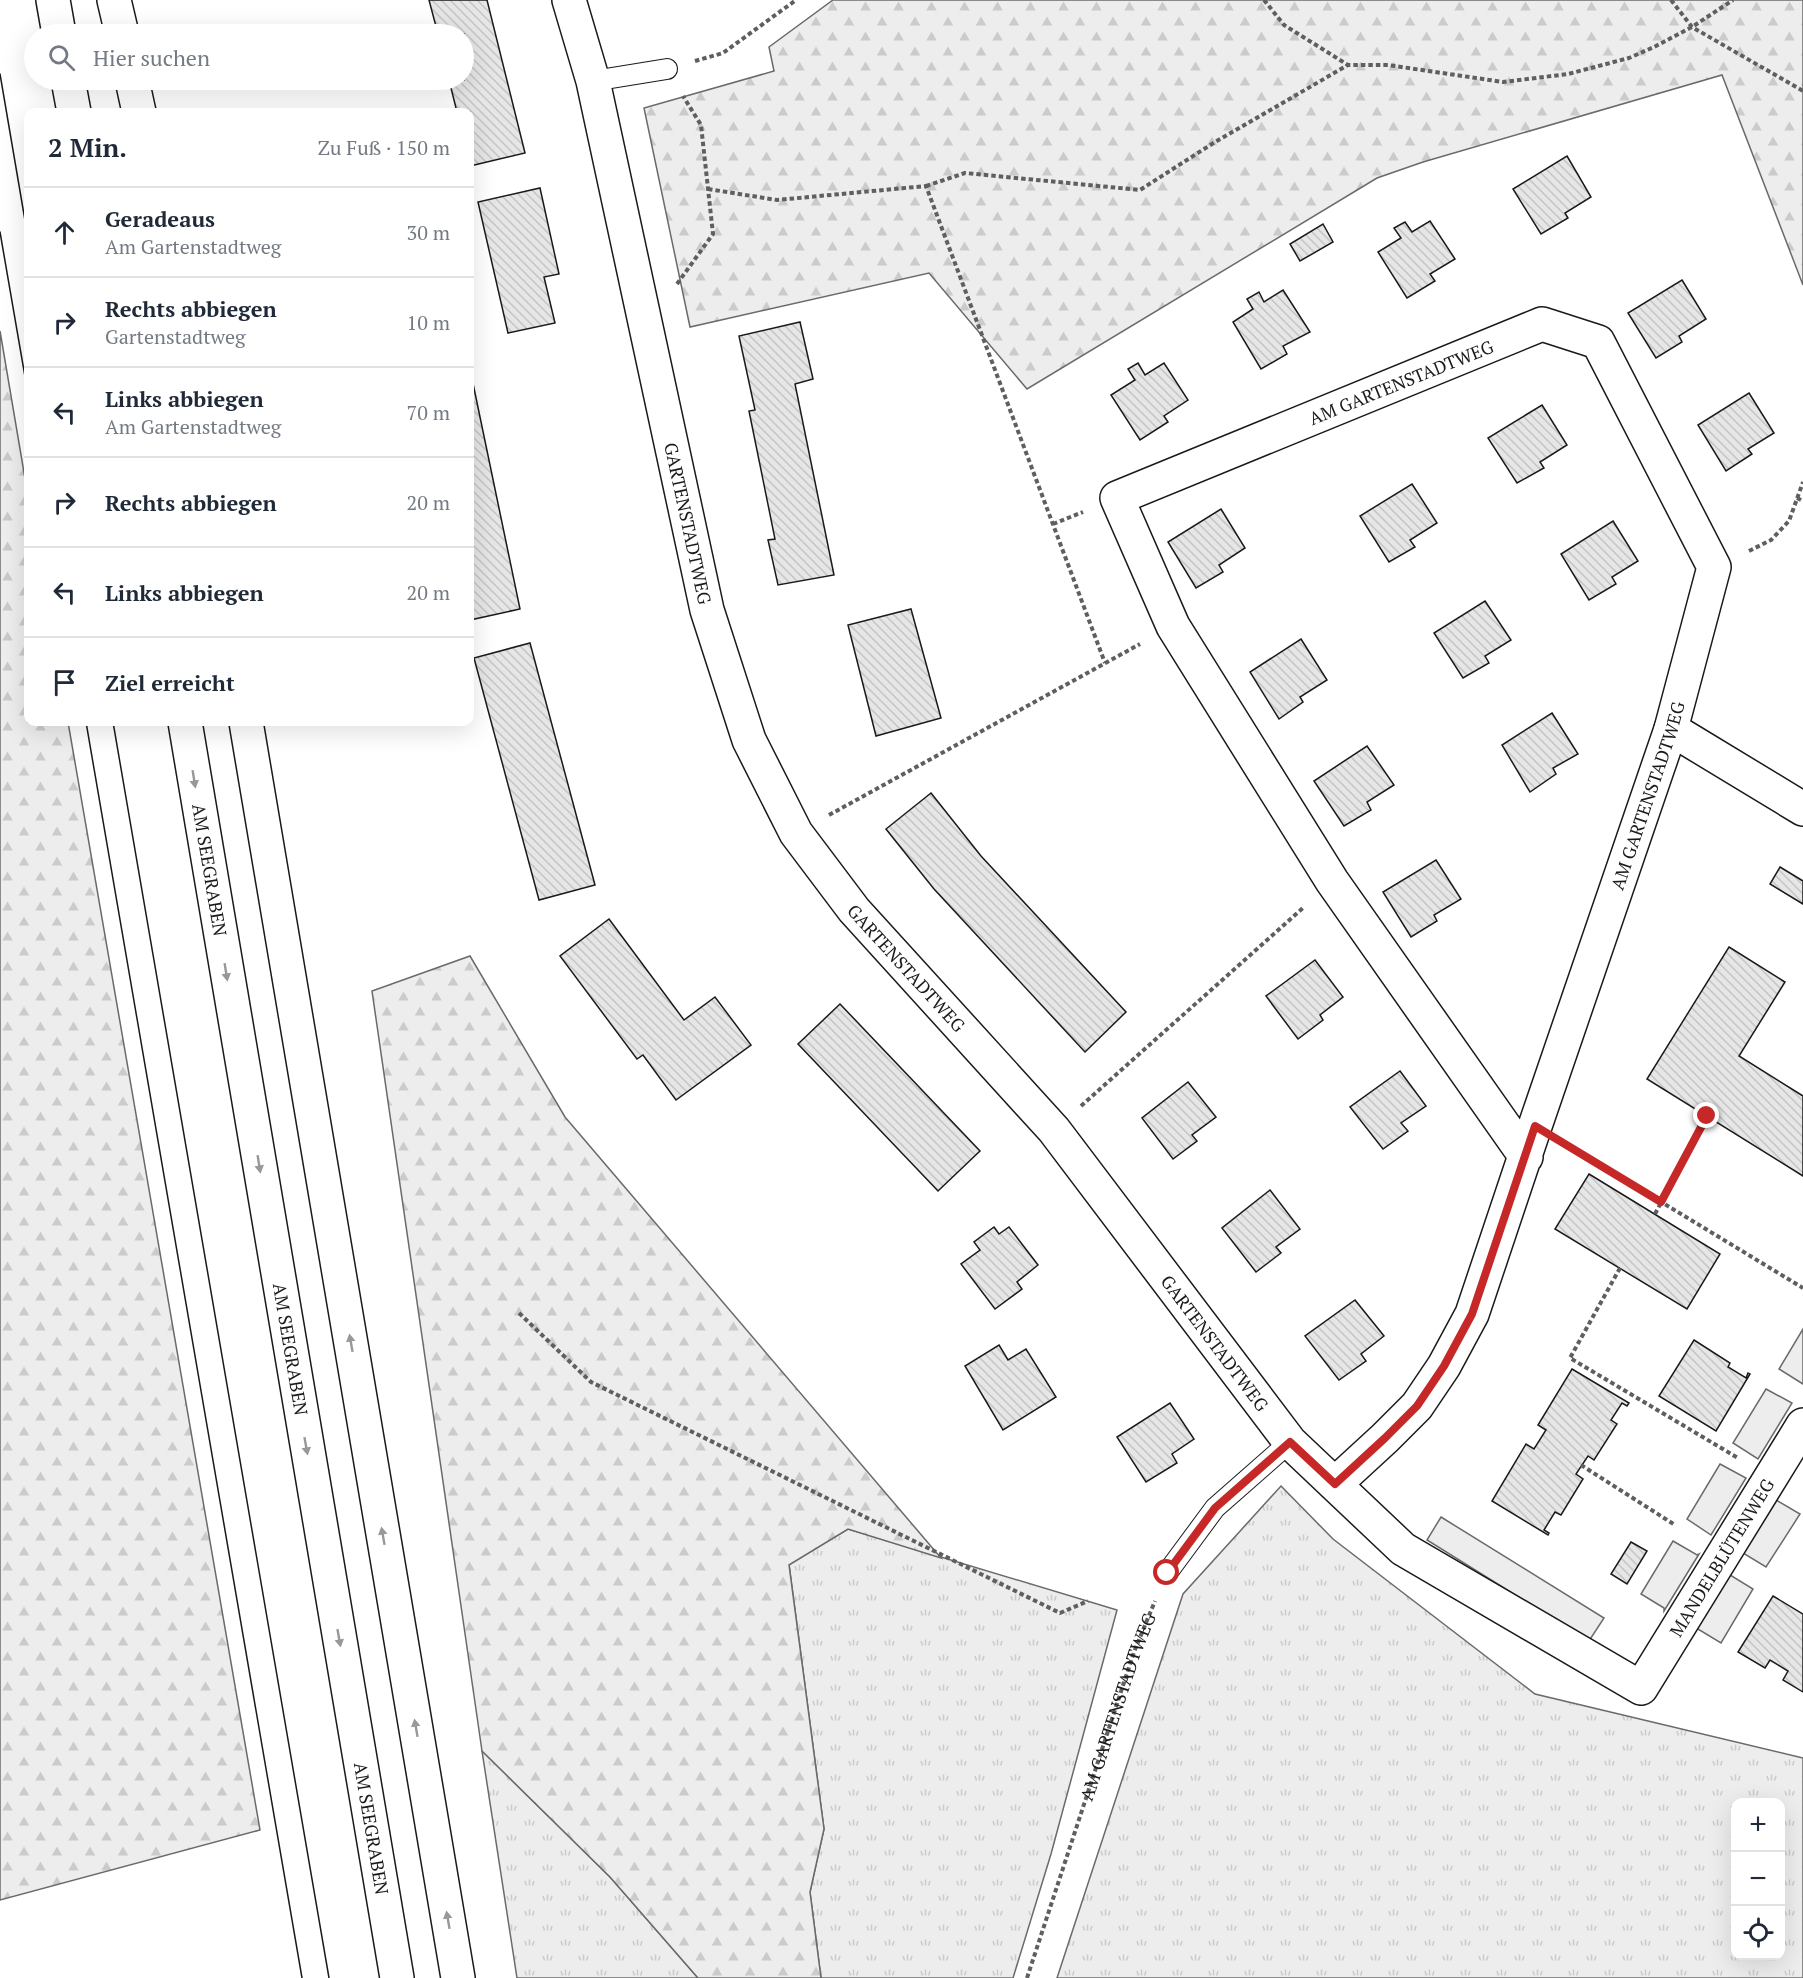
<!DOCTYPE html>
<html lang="de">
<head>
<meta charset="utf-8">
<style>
  :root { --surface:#fff; --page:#f6f6f7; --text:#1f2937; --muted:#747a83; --line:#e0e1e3 }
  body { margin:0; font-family:"PT Serif",serif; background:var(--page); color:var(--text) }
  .controls { position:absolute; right:18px; bottom:18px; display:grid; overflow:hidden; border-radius:12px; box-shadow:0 6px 24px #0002 }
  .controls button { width:54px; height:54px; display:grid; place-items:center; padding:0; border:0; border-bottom:2px solid var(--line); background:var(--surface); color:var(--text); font:30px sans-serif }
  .stop { position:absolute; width:18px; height:18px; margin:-14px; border:4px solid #c62828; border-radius:50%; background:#fff }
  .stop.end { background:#c62828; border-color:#fff; box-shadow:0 2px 6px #0008 }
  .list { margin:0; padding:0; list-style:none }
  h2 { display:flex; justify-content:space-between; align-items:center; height:78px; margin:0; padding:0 24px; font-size:26px }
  h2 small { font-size:20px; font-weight:400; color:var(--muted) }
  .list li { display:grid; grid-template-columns:39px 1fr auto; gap:18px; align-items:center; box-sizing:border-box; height:90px; padding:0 24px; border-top:2px solid var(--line) }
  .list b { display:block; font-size:22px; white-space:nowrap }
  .list p { margin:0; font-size:20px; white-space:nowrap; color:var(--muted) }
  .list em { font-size:20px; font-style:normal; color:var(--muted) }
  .icon { flex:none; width:33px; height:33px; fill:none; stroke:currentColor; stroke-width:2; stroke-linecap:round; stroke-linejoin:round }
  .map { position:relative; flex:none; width:1803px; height:1978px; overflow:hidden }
  .search { position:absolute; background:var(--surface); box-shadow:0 6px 24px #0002; left:24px; top:24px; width:450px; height:66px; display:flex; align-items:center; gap:15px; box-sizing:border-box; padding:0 21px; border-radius:33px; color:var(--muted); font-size:22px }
  .panel { position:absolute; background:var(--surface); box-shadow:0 6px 24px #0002; left:24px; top:108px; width:450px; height:618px; border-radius:12px }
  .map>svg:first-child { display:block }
  .grass { fill:url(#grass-tufts); stroke:#6a6a6a; stroke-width:1.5; fill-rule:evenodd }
  .forest { fill:url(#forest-firs); stroke:#6a6a6a; stroke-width:1.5 }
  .built { fill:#ededed; stroke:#6a6a6a; stroke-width:1.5 }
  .building { fill:url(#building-back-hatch); stroke:#1a1a1a; stroke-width:1.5 }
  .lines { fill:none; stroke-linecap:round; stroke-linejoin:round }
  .lane-casing { stroke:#1a1a1a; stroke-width:22 }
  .street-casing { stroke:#1a1a1a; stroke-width:36 }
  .primary-casing { stroke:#1a1a1a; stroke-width:36 }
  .path { stroke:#5f5f5f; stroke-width:4; stroke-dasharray:4.5 3; stroke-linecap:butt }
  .lane { stroke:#fff; stroke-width:20 }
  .street { stroke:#fff; stroke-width:33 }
  .primary { stroke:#fff; stroke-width:33 }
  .tram { stroke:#1a1a1a; stroke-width:1.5 }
  .oneway { fill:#989898 }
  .route { stroke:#c62828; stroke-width:8 }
  .labels { text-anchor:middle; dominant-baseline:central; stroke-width:4.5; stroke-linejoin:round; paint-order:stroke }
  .street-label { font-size:18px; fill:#1a1a1a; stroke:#fff }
</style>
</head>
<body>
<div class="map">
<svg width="1803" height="1978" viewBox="0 0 1803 1978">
  <defs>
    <pattern id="grass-tufts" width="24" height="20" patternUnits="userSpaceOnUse" patternTransform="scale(1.5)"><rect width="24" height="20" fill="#ededed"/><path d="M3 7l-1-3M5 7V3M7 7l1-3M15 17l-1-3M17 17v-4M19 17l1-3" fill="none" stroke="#cbcbcb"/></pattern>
    <pattern id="forest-firs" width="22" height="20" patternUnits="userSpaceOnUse" patternTransform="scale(1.5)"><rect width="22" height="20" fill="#ededed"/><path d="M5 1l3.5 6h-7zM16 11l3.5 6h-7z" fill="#cbcbcb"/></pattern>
    <pattern id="building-back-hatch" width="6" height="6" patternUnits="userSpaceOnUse" patternTransform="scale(1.5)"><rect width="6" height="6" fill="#e6e6e6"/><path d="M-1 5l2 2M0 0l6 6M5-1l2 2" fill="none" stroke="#c5c5c5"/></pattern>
  </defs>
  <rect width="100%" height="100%" fill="#fff"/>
  <g class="grass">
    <path d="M1281,1486L1333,1539L1535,1694L1803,1758V1978H1057L1183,1594ZM1780,1802V1956H1736V1802Z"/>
    <path d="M848,1529L1117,1610L1051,1854L1013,1978H821L810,1892L824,1829L789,1564Z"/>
    <path d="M482,1751L610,1877L698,1978H517Z"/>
  </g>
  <g class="forest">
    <path d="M833,0H1803V285L1722,75L1423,162L1377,178L1027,389L929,273L690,327L644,108L774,71L769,47Z"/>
    <path d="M0,331L28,496V722H68L260,1830L0,1900Z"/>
    <path d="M470,956L565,1117L941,1558L848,1529L789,1565L824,1829L810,1892L821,1978H698L610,1877L482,1751L372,991Z"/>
  </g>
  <g class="built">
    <path d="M1803,1329V1384L1779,1369Z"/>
    <path d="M1766,1389L1792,1403L1758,1459L1733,1443Z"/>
    <path d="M1720,1464L1746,1478L1711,1535L1687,1519Z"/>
    <path d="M1775,1497L1776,1500L1800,1514L1766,1567L1743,1553Z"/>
    <path d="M1441,1517L1604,1618L1589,1641L1427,1540Z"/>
    <path d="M1673,1541L1697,1555L1699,1554L1664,1611V1608L1641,1594Z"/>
    <path d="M1729,1573L1730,1575L1753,1589L1721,1643L1698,1629H1694Z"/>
  </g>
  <g class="building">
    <path d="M429,0H487L525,153L470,166V112H457L449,80H464V34H438Z"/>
    <path d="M1567,156L1591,197L1565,213L1568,218L1541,234L1513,189Z"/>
    <path d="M540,188L559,274L544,277L555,323L508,333L478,202Z"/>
    <path d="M1430,221L1455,259L1430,274L1435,281L1407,298L1378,252L1401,238L1394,228L1405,222L1412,232Z"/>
    <path d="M1323,224L1333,242L1300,261L1290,244Z"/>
    <path d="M1682,280L1706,319L1679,336L1682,342L1656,358L1628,313Z"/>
    <path d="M1283,290L1310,332L1283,346L1287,354L1261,369L1233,322L1253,309L1247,299L1259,292L1264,302Z"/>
    <path d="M800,322L813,379L795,384L834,575L778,585L768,540L775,539L749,411L755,410L739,336Z"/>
    <path d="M1138,363L1145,375L1164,363L1188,400L1164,416L1168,422L1140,440L1111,395L1135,380L1128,369Z"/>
    <path d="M470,369L520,609L470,620Z"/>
    <path d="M1749,393L1774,433L1748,449L1752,454L1726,471L1698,425Z"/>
    <path d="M1542,405L1567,445L1540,462L1544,468L1517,483L1488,438Z"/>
    <path d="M1412,484L1437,523L1410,540L1415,547L1389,562L1360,516Z"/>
    <path d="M1221,509L1245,548L1219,565L1223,572L1196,588L1168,542Z"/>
    <path d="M1613,521L1638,561L1612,577L1616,584L1589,600L1561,554Z"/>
    <path d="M1485,601L1511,640L1485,656L1489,663L1463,678L1434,633Z"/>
    <path d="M911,609L941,718L876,736L848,625Z"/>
    <path d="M1301,639L1327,680L1300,697L1303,702L1279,719L1250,672Z"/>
    <path d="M530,643L595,885L539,900L474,658Z"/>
    <path d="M1552,713L1578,754L1553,768L1556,774L1530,792L1502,745Z"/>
    <path d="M1367,746L1394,785L1367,802L1371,810L1344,826L1314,781Z"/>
    <path d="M931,793L981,856L1126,1012L1085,1052L934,889L886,829Z"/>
    <path d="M1436,860L1461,899L1434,915L1437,921L1411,937L1383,892Z"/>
    <path d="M1780,867L1803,881V904L1770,884Z"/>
    <path d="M609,919L684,1020L715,997L751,1045L676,1100L643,1055L637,1059L560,956Z"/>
    <path d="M1729,947L1785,982L1739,1056L1803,1096V1176L1647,1079Z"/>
    <path d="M1315,960L1343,997L1320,1015L1323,1020L1298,1039L1266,996Z"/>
    <path d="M840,1004L980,1151L938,1191L798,1044Z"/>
    <path d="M1400,1071L1426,1106L1401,1123L1408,1131L1383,1149L1350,1107Z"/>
    <path d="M1188,1082L1216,1117L1192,1135L1197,1141L1173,1159L1142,1118Z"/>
    <path d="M1589,1174L1720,1254L1687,1309L1555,1229Z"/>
    <path d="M1270,1190L1300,1229L1276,1247L1281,1253L1256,1272L1222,1228Z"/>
    <path d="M994,1227L999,1234L1009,1227L1038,1265L1017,1282L1022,1289L995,1309L961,1264L980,1250L974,1242Z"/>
    <path d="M1355,1300L1384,1336L1361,1354L1366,1361L1339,1380L1305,1336Z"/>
    <path d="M1694,1340L1730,1363L1728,1367L1746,1378L1748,1373L1750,1374L1716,1431L1659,1396Z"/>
    <path d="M999,1345L1008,1360L1026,1349L1056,1397L1003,1430L965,1366Z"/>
    <path d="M1572,1369L1629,1403L1627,1406L1622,1403L1611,1420L1617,1424L1594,1460L1588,1456L1576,1474L1583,1479L1561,1515L1555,1512L1544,1530L1549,1533L1548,1535L1492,1501L1526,1444L1534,1449L1546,1430L1538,1425Z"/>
    <path d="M1170,1403L1194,1439L1172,1454L1177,1463L1146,1482L1117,1437Z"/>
    <path d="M1631,1542L1647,1551L1627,1584L1611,1574Z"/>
    <path d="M1773,1596L1803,1614V1692L1783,1680L1788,1671L1770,1660L1765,1668L1738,1652Z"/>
  </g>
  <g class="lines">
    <defs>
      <g id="lane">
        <path d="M593,81L667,69"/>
        <path d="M1167,1573L1215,1508L1290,1442"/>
      </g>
      <g id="street">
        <path id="s2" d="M569,0L593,81L707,610L749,740L796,833L854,910L1054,1130L1290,1442L1403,1549L1641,1688L1803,1425"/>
        <path d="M1671,729L1803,809"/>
        <path id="s3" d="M1335,1484L1385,1438L1417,1406L1444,1366L1472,1314L1535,1126L1671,729L1714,567L1598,342L1542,324L1117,498L1173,626L1332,881L1526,1157"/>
      </g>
      <g id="primary">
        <path d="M53,0L59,34"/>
        <path d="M114,0L122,34"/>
        <path d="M68,80L74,112"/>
        <path d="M132,80L139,112"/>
        <path id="s4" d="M185,722L397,1978"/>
        <path d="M246,722L458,1978"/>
      </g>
    </defs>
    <use href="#lane" class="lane-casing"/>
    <use href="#street" class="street-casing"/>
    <use href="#primary" class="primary-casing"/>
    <g class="path">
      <path d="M1264,0L1284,25L1348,65"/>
      <path d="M1671,0L1692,27L1803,91"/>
      <path d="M695,61L723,53L796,0"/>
      <path d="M926,186L965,173L1140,190L1215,142L1348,65H1388L1503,82L1568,74L1629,58L1654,47L1692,27L1733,0"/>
      <path d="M708,189L777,200L926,186L1105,663"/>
      <path d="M677,284L713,234L701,125L683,96"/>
      <path d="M1797,498L1803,501"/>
      <path d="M1053,524L1083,512"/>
      <path d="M1749,551L1771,540L1789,521L1803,482"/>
      <path d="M829,815L1140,644"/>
      <path d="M1081,1106L1304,907"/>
      <path d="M1569,1146L1803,1288"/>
      <path d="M1655,1214L1707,1116"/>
      <path d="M1620,1268L1570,1358L1738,1458"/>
      <path d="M519,1313L591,1382L1060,1613L1088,1601"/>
      <path d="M1581,1465L1675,1525"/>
      <path id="s1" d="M1027,1978L1134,1652L1155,1601"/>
    </g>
    <use href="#lane" class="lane"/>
    <use href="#street" class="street"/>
    <use href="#primary" class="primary"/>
    <g class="tram">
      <path d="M0,74L28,238"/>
      <path d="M0,232L28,394"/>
      <path d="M86,722L302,1978"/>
      <path d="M113,722L329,1978"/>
    </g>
  </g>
  <defs><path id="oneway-solid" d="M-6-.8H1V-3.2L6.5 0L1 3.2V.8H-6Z" transform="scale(1.5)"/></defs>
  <g class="oneway">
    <use href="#oneway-solid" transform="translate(194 779) rotate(81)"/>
    <use href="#oneway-solid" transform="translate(226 972) rotate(81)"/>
    <use href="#oneway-solid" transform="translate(259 1164) rotate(81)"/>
    <use href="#oneway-solid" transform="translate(351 1343) rotate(-100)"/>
    <use href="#oneway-solid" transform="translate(306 1446) rotate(80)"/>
    <use href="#oneway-solid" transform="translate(383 1536) rotate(-100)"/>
    <use href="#oneway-solid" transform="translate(339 1638) rotate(80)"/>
    <use href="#oneway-solid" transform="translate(416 1728) rotate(-100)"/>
    <use href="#oneway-solid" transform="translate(448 1920) rotate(-100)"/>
  </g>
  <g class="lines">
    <path class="route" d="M1167,1573L1215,1508L1290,1442L1335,1484L1385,1438L1417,1406L1444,1366L1472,1314L1535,1126L1661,1202L1707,1116"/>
  </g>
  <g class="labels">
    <g class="street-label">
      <text transform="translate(1401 382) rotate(-22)">AM GARTENSTADTWEG</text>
      <text stroke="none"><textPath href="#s2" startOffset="537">GARTENSTADTWEG</textPath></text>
      <text stroke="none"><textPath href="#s3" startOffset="768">AM GARTENSTADTWEG</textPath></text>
      <text stroke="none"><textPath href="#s4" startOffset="150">AM SEEGRABEN</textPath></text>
      <text stroke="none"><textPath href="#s2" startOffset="1041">GARTENSTADTWEG</textPath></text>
      <text stroke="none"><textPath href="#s2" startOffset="1527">GARTENSTADTWEG</textPath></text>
      <text stroke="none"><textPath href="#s4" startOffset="636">AM SEEGRABEN</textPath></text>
      <text stroke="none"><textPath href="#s2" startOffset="2236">MANDELBLÜTENWEG</textPath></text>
      <text stroke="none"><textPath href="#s1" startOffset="286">AM GARTENSTADTWEG</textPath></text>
      <text stroke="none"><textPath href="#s4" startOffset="1122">AM SEEGRABEN</textPath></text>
    </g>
  </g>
</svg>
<div class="controls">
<button>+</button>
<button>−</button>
<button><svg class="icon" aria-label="locate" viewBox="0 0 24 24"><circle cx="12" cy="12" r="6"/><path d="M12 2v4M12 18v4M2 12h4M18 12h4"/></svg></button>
</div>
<div class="stop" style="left:1167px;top:1573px"></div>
<div class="stop end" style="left:1707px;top:1116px"></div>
<div class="search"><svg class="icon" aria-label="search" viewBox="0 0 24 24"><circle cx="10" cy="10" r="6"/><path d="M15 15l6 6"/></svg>Hier suchen</div>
<section class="panel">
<h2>2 Min.<small>Zu Fuß · 150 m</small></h2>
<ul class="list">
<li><svg class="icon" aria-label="ahead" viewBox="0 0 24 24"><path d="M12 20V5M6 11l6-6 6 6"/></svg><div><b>Geradeaus</b><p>Am Gartenstadtweg</p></div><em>30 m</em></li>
<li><svg class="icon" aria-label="right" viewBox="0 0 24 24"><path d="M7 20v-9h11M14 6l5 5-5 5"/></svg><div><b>Rechts abbiegen</b><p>Gartenstadtweg</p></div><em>10 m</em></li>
<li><svg class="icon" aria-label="left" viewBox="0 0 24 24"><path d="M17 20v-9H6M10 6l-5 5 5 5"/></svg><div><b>Links abbiegen</b><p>Am Gartenstadtweg</p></div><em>70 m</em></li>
<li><svg class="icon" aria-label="right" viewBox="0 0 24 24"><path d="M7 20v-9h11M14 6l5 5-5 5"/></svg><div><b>Rechts abbiegen</b></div><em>20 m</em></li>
<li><svg class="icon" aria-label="left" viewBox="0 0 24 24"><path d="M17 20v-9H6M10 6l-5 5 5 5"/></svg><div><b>Links abbiegen</b></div><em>20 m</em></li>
<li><svg class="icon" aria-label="arrive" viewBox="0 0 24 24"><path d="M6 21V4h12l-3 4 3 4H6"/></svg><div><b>Ziel erreicht</b></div></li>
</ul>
</section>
</div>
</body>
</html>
